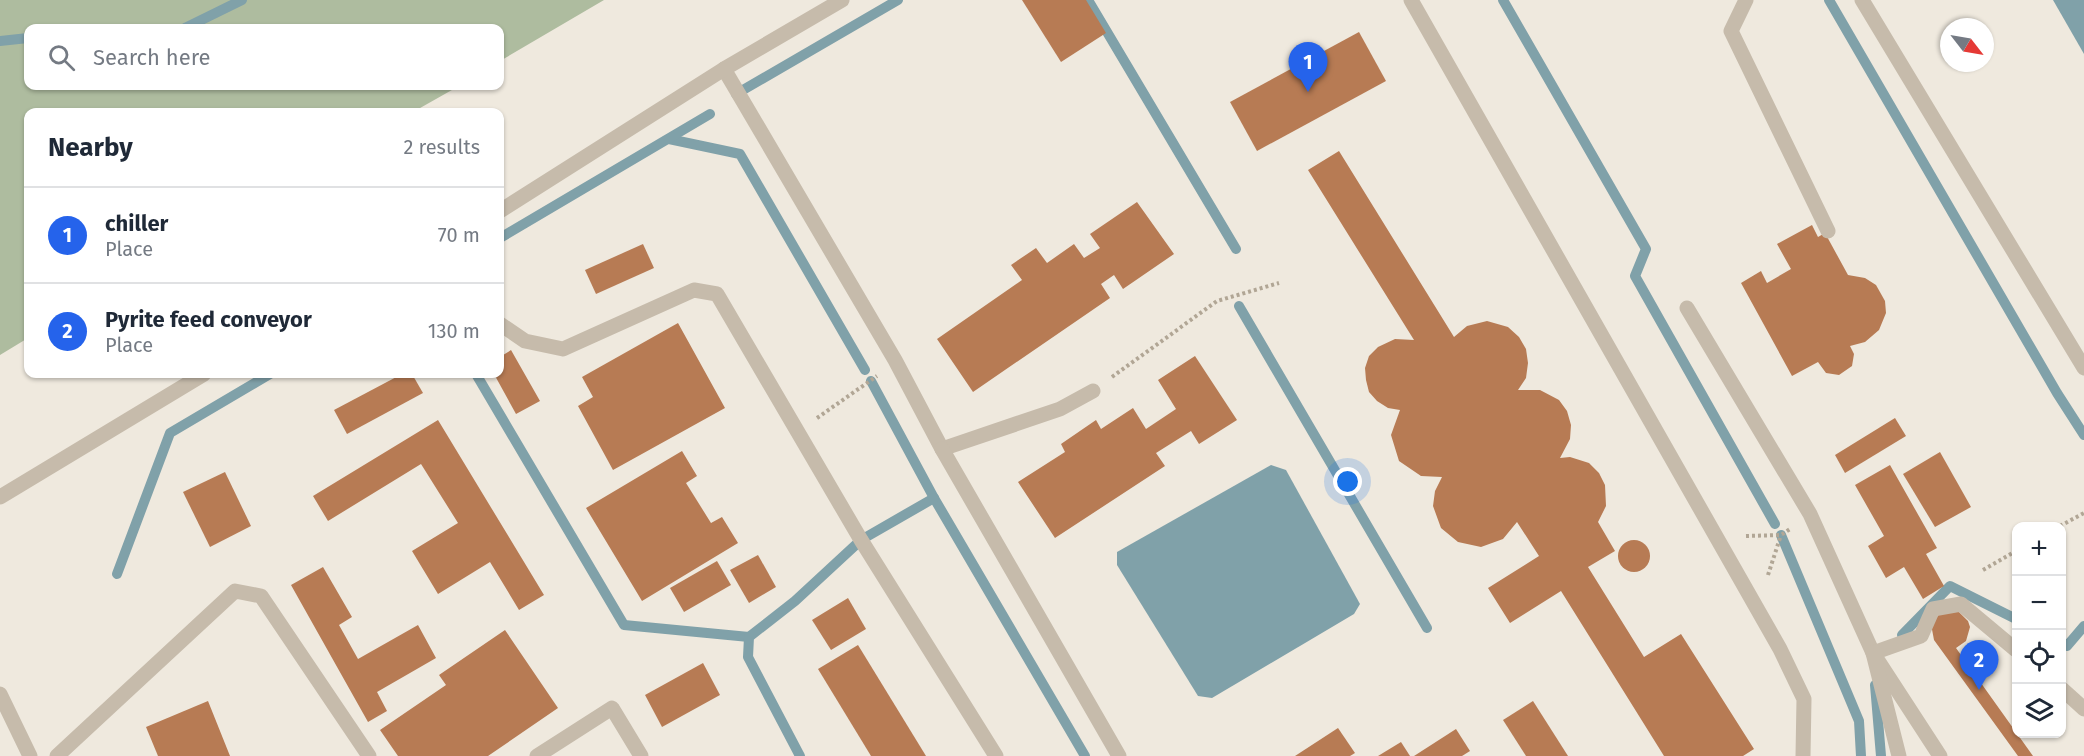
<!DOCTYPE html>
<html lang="en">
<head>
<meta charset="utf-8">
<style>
  :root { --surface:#fff; --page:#f6f6f7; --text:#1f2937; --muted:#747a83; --line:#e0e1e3; --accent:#2563eb }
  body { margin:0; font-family:"Fira Sans",sans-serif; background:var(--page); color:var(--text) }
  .controls { position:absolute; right:18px; bottom:18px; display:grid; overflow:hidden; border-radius:12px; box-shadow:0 2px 4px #0004 }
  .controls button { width:54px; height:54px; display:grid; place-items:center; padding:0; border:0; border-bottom:2px solid var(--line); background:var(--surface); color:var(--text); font:30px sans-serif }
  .compass { position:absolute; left:1940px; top:18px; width:54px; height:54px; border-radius:50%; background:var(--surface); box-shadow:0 2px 4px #0004; rotate:121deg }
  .you { position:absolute; left:1348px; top:482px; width:21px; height:21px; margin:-15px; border:4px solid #fff; border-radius:50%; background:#1a73e8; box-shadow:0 0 0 9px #1a73e833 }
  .badge { display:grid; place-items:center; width:39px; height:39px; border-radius:50%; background:var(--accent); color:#fff; font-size:20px; font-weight:700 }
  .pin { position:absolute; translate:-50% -50px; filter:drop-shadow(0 2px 3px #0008) }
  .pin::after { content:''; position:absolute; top:32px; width:21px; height:18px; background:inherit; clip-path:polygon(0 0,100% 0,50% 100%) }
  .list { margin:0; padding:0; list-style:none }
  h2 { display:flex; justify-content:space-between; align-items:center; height:78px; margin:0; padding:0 24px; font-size:26px }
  h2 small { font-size:20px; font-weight:400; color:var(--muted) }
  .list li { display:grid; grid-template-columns:39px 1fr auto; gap:18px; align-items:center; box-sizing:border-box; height:96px; padding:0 24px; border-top:2px solid var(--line) }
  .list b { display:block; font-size:22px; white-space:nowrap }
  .list p { margin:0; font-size:20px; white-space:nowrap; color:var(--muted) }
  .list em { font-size:20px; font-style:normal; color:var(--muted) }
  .icon { flex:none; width:33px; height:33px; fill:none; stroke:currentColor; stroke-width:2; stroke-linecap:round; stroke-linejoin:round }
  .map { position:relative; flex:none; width:2084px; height:756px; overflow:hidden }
  .search { position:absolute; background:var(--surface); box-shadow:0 2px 4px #0004; left:24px; top:24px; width:480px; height:66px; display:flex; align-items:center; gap:15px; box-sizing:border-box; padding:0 21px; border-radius:12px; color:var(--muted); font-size:22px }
  .panel { position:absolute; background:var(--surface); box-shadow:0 2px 4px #0004; left:24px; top:108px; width:480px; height:270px; border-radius:12px }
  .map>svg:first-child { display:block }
  .green { fill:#aebc9f }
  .water { fill:#80a1a9 }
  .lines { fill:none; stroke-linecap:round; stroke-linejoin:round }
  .stream { stroke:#80a1a9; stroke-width:10 }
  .building { fill:#b77b54 }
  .path { stroke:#b1a695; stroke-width:4; stroke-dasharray:3 3; stroke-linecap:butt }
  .service { stroke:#c6bbab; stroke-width:15 }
</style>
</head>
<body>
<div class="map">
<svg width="2084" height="756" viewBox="0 0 2084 756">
  <rect width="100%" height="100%" fill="#efe9de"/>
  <path class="green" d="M0,0H604L500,61V28H28V86H459L413,112H28V338L0,355Z"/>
  <g class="water">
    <path d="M2053,0H2084V54Z"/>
    <path d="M1271,465L1286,470L1360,604L1354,614L1212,698L1198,696L1117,565V552Z"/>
  </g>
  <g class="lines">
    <g class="stream">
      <path d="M1088,0L1236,249"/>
      <path d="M1503,0L1646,249L1635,276L1775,524"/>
      <path d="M1829,0L2057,393L2084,435"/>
      <path d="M185,28L242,0"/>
      <path d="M0,41L28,38"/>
      <path d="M736,94L898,0"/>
      <path d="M669,139L740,154L865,370"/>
      <path d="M500,238L710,114"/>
      <path d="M1239,306L1427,628"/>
      <path d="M476,374L624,625L749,637"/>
      <path d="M871,381L934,498L1085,756"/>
      <path d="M1781,535L1859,721L1861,756"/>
      <path d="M117,574L170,433L270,374"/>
      <path d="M1902,635L1950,586L2016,619"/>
      <path d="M2062,642L2067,646L2084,626"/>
      <path d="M1875,685L1881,756"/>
      <path d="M800,756L748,657L749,637L795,601L861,540L934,498"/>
    </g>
  </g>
  <g class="building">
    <path d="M1022,0H1086L1106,33L1061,62Z"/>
    <path d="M1359,32L1386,81L1257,151L1230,102Z"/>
    <path d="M1339,151L1454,337L1467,326L1487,321L1508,327L1519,337L1526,349L1528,363L1526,378L1518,390H1540L1559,400L1567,411L1571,425L1570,439L1560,458L1570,457L1589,463L1599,473L1605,485L1606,506L1598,522L1615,551L1588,567L1644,657L1681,634L1754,749L1743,756H1664L1561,591L1510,623L1488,588L1539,556L1517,522L1503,539L1481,547L1458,542L1441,528L1433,506L1435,491L1442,477L1421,476L1399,461L1391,435L1400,410L1388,408L1377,401L1369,392L1366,380L1365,368L1369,356L1378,347L1395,339L1414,340L1308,170Z"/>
    <path d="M1137,202L1174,254L1123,289L1114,275L1101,284L1110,298L973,392L937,339L1022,280L1011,265L1036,248L1047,263L1074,244L1084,258L1100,248L1090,234Z"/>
    <path d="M1812,225L1818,237L1825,233L1848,275L1865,278L1876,285L1885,301L1886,313L1879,330L1865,342L1850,346L1854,354L1852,366L1839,375L1826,373L1818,362L1792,376L1741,283L1761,271L1767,283L1791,269L1777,244Z"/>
    <path d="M643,244L654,268L596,294L585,270Z"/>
    <path d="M678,323L725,408L613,470L578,406L593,397L582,377Z"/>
    <path d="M511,350L540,401L516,414L494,374H500V357Z"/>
    <path d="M1195,356L1237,420L1199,444L1191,431L1156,453L1165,466L1055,538L1018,482L1065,452L1061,444L1096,420L1101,429L1133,408L1146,429L1176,409L1158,380Z"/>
    <path d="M402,374H412L423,393L347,434L334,410Z"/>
    <path d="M1895,418L1906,436L1845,473L1835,455Z"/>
    <path d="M438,420L544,595L519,610L490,562L438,594L412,551L458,523L421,464L328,521L313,496Z"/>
    <path d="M682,451L697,476L686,483L711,523L722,517L738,543L642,601L586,508Z"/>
    <path d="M1940,452L1971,507L1935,527L1903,474Z"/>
    <path d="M1890,465L1937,548L1926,554L1944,586L1923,599L1904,567L1886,578L1868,546L1884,536L1855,485Z"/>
    <path d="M225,472L251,526L210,547L183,492Z"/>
    <circle cx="1634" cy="556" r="16"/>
    <path d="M758,555L776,587L749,603L730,570Z"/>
    <path d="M717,561L731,585L684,612L670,588Z"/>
    <path d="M323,567L352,617L339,625L358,659L418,625L436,658L377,692L387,711L368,722L291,585Z"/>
    <path d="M848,598L866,629L831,650L812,620Z"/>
    <path d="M1958,611L1968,621L1970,627L1966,641L1956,648L2033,756H2018L1934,640L1931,624L1941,612Z"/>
    <path d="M505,630L558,708L488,756H398L380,730L446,685L439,675Z"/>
    <path d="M858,645L926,756H871L818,669Z"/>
    <path d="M703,663L720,695L662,727L645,695Z"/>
    <path d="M208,701L230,756H158L146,727Z"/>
    <path d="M1533,701L1568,756H1526L1503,720Z"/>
    <path d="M1338,728L1355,753L1350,756H1295Z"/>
    <path d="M1456,729L1470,751L1462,756H1414Z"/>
    <path d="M1401,742L1410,756H1378Z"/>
  </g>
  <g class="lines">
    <g class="path">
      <path d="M1112,377L1217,301L1279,283"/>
      <path d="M817,418L877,376"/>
      <path d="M2060,526L2084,513"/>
      <path d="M1746,536L1781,535L1790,529"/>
      <path d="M1983,570L2016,551"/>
      <path d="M1768,575L1781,535"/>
    </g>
    <g class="service">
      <path d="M1411,0L1780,649L1804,699L1803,756"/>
      <path d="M1746,0L1731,31L1828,231"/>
      <path d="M1862,0L2084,368"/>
      <path d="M724,69L895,360L942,449L1060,409L1093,391"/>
      <path d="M500,211L724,69L842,0"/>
      <path d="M1687,308L1810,514L1873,653L1940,756"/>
      <path d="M500,324L525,341L563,349L694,290L717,294L861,540L996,756"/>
      <path d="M942,449L1119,756"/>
      <path d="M0,497L204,374"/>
      <path d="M2062,689L2084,709"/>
      <path d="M0,694L30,756"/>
      <path d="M57,756L235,591L261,596L369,756"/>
      <path d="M537,756L612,708L641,756"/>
      <path d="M1899,756L1873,653L1921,636L1933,609L1961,604L2016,650"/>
    </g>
  </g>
</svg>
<div class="controls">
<button>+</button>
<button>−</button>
<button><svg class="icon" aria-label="locate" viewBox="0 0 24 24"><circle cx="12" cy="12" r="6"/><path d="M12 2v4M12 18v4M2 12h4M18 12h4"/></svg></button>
<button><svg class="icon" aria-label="layers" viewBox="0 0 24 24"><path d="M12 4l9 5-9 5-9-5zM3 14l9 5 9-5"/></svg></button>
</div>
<svg class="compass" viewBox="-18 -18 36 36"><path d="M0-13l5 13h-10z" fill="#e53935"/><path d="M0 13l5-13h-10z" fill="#747a83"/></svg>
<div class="you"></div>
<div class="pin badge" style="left:1308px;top:92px">1</div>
<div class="pin badge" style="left:1979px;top:690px">2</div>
<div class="search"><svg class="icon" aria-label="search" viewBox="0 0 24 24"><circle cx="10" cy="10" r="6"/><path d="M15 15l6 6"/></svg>Search here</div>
<section class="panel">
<h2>Nearby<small>2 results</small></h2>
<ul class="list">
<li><span class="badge">1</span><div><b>chiller</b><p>Place</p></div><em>70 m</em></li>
<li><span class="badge">2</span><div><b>Pyrite feed conveyor</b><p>Place</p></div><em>130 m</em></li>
</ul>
</section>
</div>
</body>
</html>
